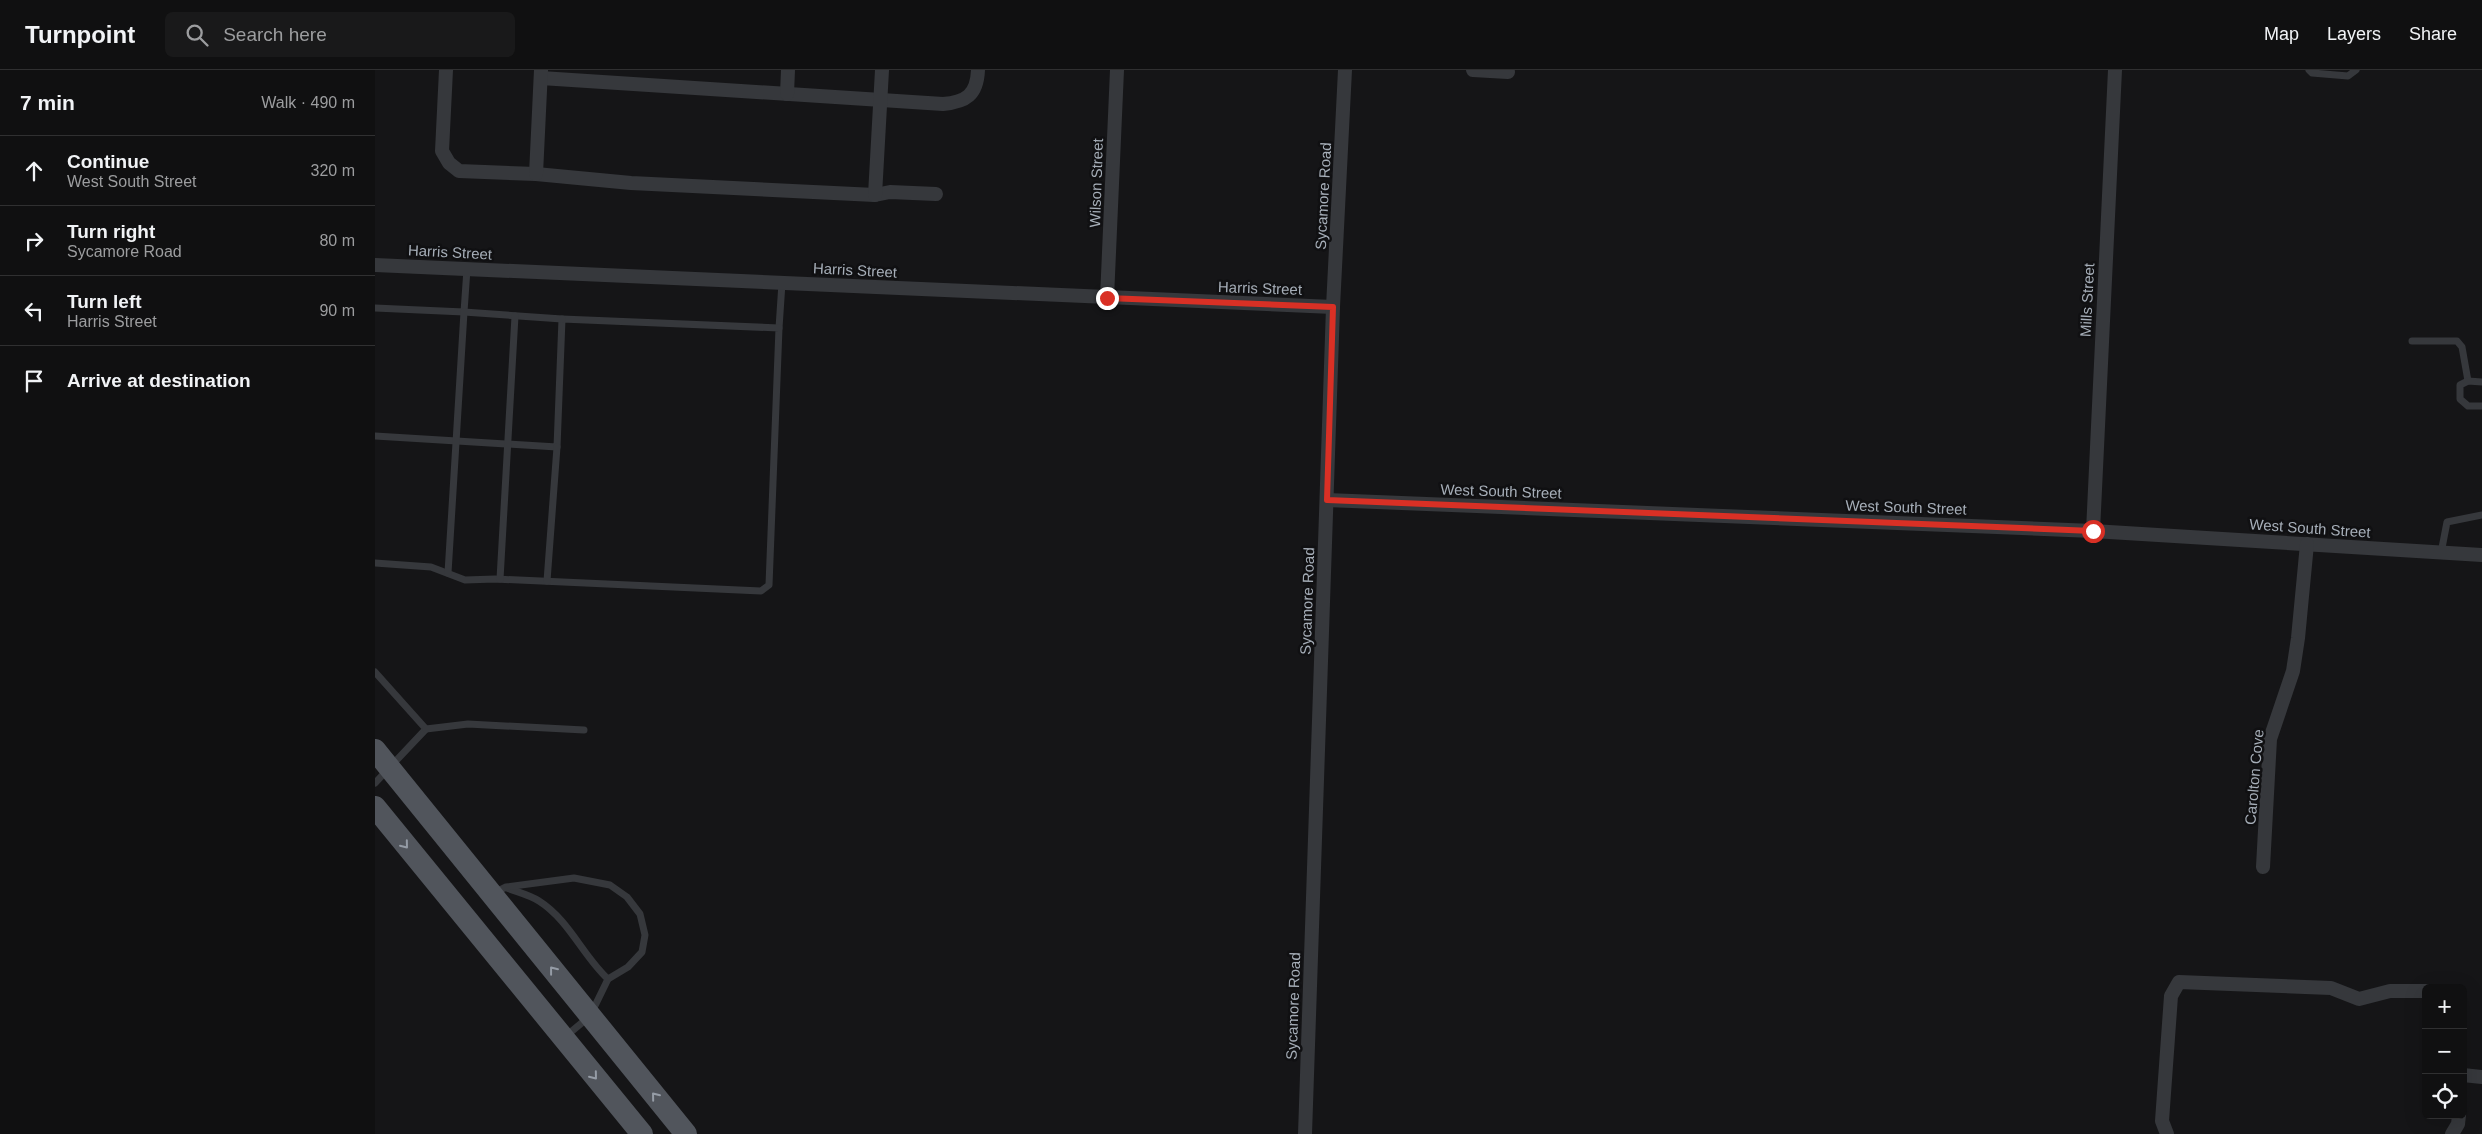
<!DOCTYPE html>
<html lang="en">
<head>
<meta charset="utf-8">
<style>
  :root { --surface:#101011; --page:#19191a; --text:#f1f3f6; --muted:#9c9d9f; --line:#303031 }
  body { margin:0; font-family:Helvetica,sans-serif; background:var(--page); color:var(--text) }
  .controls { position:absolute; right:15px; bottom:15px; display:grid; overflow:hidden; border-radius:8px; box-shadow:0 5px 20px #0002 }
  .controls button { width:45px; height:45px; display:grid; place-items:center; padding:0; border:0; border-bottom:1px solid var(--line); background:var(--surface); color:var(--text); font:25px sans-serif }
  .stop { position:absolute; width:15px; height:15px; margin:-11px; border:4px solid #d93025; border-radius:50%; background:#fff }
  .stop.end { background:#d93025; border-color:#fff; box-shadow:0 1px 5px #0008 }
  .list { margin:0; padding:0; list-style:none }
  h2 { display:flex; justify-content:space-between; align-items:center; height:65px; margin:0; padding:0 20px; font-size:21px }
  h2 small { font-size:16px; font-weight:400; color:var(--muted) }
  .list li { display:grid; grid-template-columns:32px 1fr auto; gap:15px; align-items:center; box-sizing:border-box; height:70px; padding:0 20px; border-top:1px solid var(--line) }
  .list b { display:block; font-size:19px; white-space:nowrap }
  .list p { margin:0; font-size:16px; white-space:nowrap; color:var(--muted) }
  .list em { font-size:16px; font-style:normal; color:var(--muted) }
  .icon { flex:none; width:28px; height:28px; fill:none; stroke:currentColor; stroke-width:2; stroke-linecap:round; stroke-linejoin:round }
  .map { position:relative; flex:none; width:2107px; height:1064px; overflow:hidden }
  header { display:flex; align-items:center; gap:30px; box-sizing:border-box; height:70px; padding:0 25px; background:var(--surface); border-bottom:1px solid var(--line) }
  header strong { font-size:24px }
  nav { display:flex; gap:28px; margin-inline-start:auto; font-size:18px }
  .search { width:350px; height:45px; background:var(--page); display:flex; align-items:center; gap:12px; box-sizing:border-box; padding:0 18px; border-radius:8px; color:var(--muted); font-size:19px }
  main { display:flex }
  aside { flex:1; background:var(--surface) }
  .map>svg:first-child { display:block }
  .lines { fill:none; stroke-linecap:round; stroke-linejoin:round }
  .lane { stroke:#36383c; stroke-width:7 }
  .street { stroke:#36383c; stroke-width:14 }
  .primary { stroke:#51555c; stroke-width:22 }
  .oneway { stroke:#959ca6 }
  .route { stroke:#d93025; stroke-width:6 }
  .labels { text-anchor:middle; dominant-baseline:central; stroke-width:5; stroke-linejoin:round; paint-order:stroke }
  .street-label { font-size:15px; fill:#a6aeb8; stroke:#101012 }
</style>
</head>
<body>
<header>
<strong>Turnpoint</strong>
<div class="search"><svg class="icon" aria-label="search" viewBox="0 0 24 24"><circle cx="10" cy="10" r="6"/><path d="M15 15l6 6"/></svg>Search here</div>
<nav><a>Map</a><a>Layers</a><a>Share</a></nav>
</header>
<main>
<aside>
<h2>7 min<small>Walk · 490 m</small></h2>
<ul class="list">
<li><svg class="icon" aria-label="ahead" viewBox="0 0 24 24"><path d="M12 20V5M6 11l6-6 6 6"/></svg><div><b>Continue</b><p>West South Street</p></div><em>320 m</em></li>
<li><svg class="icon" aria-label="right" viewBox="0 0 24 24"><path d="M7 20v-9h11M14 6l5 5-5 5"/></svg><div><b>Turn right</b><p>Sycamore Road</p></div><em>80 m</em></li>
<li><svg class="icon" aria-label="left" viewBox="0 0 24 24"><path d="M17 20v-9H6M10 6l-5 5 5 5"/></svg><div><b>Turn left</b><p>Harris Street</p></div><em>90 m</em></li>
<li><svg class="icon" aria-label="arrive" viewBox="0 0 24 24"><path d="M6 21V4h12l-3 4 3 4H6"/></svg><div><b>Arrive at destination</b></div></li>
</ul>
</aside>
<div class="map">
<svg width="2107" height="1064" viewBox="0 0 2107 1064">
  <rect width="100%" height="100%" fill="#151517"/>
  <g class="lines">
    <g class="lane">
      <path d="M1934,0L1937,3L1973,6L1981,0"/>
      <path d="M0,238L89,242L92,199"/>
      <path d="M404,258L407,213"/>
      <path d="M2037,271H2082L2087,277L2093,311"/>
      <path d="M2107,312L2093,311L2085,315V329L2093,336H2107"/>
      <path d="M0,366L182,377L187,249L404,258L394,515L386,521L120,509L90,510L56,497L0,493"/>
      <path d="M2066,483L2072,452L2107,445"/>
      <path d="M73,503L89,242L187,249"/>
      <path d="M125,509L140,246"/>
      <path d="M172,511L182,377"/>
      <path d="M0,602L51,659L0,713"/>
      <path d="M51,659L93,654L209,660"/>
      <path d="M132,818C142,822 155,825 164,831C194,850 208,886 233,909"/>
      <path d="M121,822L131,817L199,808L235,815L252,827L265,844L270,865L267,882L253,897L233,909L215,946L191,966"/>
    </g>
    <g class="street">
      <path d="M71,0L67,81L74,93L84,101L161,104L256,113L500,125L515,122L561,124"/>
      <path d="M1098,0L1133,2"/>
      <path d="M166,8L568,34C591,32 602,25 603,0"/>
      <path d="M412,24L413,0"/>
      <path d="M161,104L166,0"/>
      <path d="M500,125L507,0"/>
      <path d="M0,195L958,237"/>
      <path d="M732,228L742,0"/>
      <path d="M952,430L1718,461L2107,485"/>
      <path d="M1718,461L1740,0"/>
      <path d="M1888,797L1895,669L1918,601L1923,568L1932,474"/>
      <path d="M2088,1005L2107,1007"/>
      <path d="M930,1064L958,237L970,0"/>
      <path d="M1792,1064L1787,1051L1796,926L1804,912L1956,918L1984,929L2015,921H2051"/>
      <path d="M2077,1064L2083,1054L2084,1045"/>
    </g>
    <g class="primary">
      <path d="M0,680L311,1064"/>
      <path d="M0,737L267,1064"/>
    </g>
  </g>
  <defs><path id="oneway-chevron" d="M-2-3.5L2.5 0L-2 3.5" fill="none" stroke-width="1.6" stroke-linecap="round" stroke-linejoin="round" transform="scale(1.25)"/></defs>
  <g class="oneway">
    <use href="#oneway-chevron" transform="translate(30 775) rotate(51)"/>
    <use href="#oneway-chevron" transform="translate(178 900) rotate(-128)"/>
    <use href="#oneway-chevron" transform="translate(219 1006) rotate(51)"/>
    <use href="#oneway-chevron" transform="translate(280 1026) rotate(-129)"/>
  </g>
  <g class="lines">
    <path class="route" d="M732,228L958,237L952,430L1718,461"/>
  </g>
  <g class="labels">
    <g class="street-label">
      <text transform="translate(721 113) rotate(-88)">Wilson Street</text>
      <text transform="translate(948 126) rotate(-87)">Sycamore Road</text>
      <text transform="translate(75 182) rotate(3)">Harris Street</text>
      <text transform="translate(480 200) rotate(3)">Harris Street</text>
      <text transform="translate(885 218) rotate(2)">Harris Street</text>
      <text transform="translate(1712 230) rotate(-87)">Mills Street</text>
      <text transform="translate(1126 421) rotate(2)">West South Street</text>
      <text transform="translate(1531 437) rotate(2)">West South Street</text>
      <text transform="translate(1935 458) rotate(4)">West South Street</text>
      <text transform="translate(932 531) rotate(-88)">Sycamore Road</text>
      <text transform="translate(1879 707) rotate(-85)">Carolton Cove</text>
      <text transform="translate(918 936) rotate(-88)">Sycamore Road</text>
    </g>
  </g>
</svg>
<div class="controls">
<button>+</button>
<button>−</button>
<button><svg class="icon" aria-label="locate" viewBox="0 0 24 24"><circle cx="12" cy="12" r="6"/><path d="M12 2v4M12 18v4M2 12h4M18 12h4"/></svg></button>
</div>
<div class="stop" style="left:1718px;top:461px"></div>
<div class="stop end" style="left:732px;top:228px"></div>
</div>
</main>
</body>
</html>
